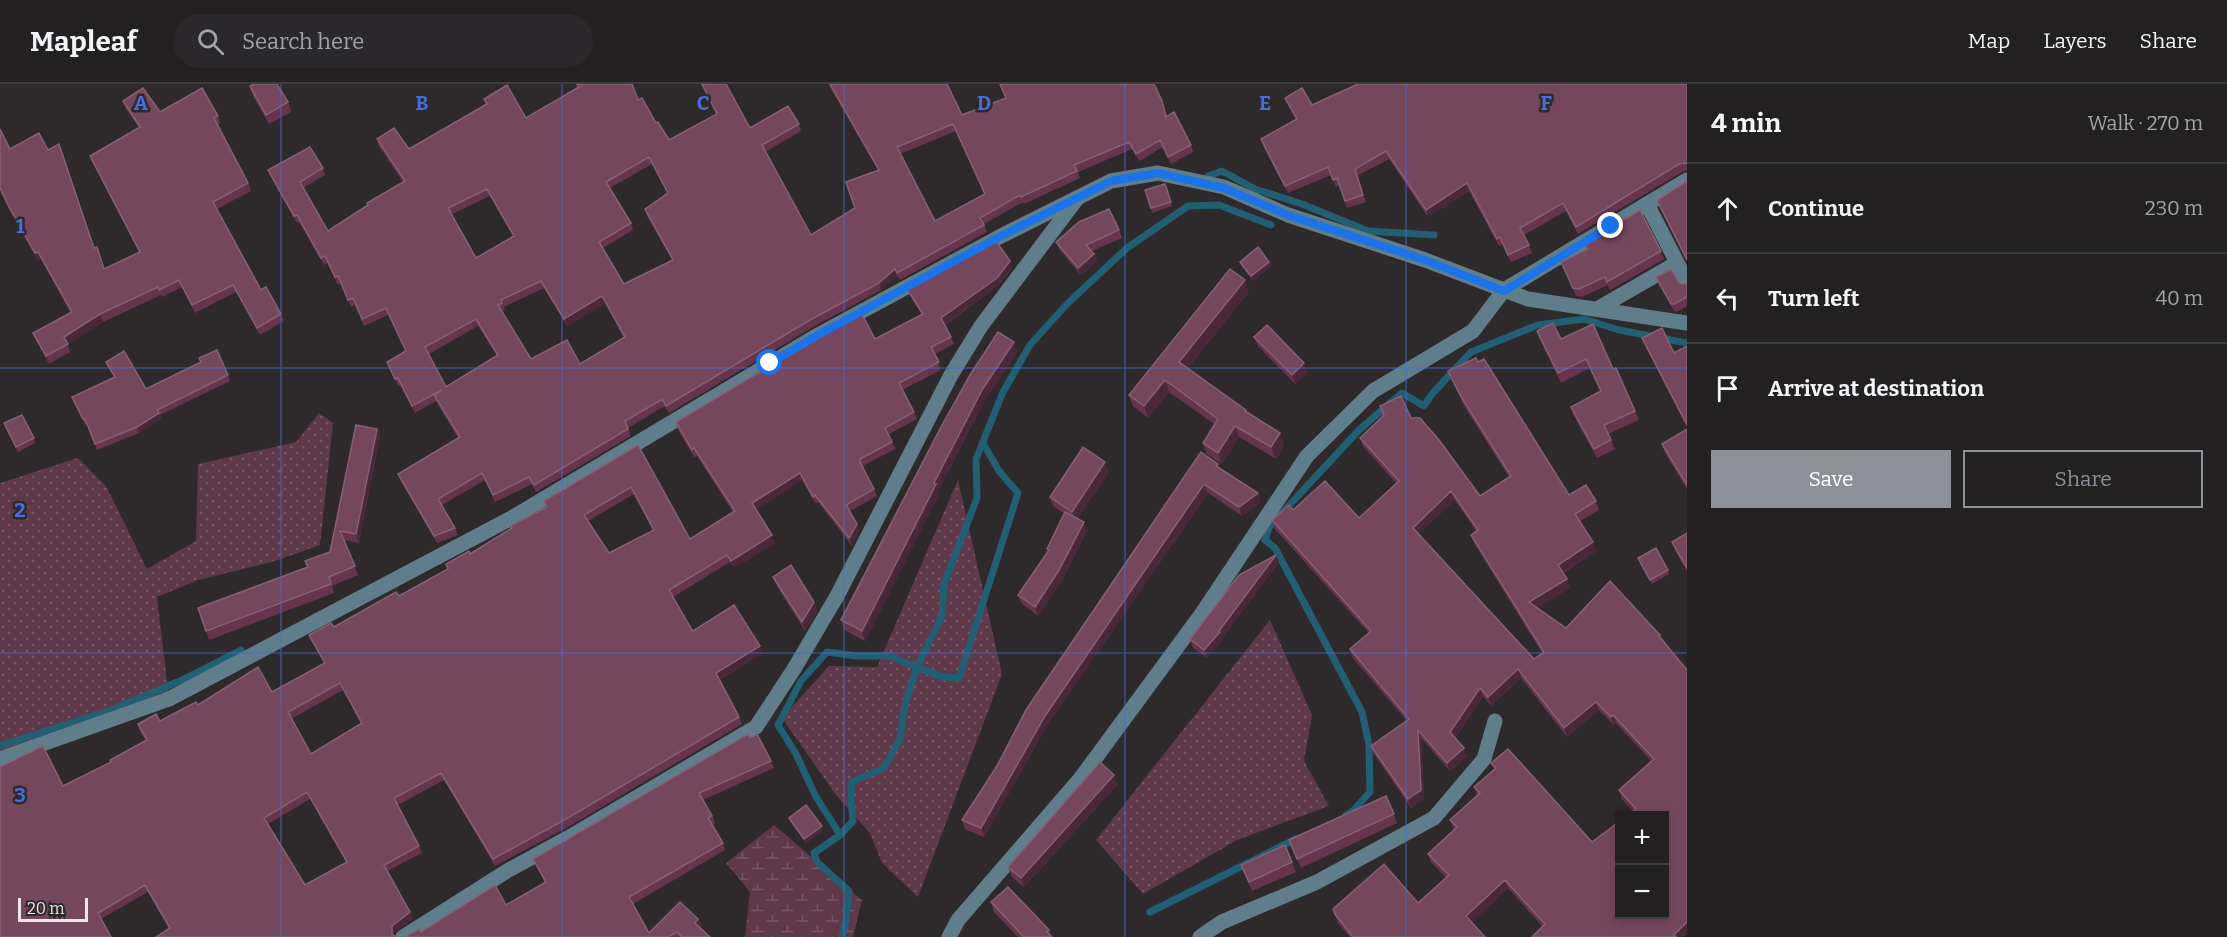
<!DOCTYPE html>
<html lang="en">
<head>
<meta charset="utf-8">
<style>
  :root { --surface:#222021; --page:#2a282a; --text:#f1f3f6; --muted:#a2a3a5; --line:#3f3e3f; --accent:#8c9099 }
  body { margin:0; font-family:Bitter,serif; background:var(--page); color:var(--text) }
  .controls { position:absolute; right:18px; bottom:18px; display:grid; overflow:hidden; border-radius:0px; box-shadow:0 3px 9px #0003 }
  .controls button { width:54px; height:54px; display:grid; place-items:center; padding:0; border:0; border-bottom:2px solid var(--line); background:var(--surface); color:var(--text); font:30px sans-serif }
  .scale { position:absolute; left:18px; bottom:15px; width:70px; box-sizing:border-box; padding-left:6px; border:3px solid #eae7e8; border-top:0; font-size:16px; line-height:21px; white-space:nowrap; color:#eae7e8; -webkit-text-stroke:4px #2e2a2c; paint-order:stroke }
  .stop { position:absolute; width:18px; height:18px; margin:-14px; border:4px solid #1a73e8; border-radius:50%; background:#fff }
  .stop.end { background:#1a73e8; border-color:#fff; box-shadow:0 2px 6px #0008 }
  .list { margin:0; padding:0; list-style:none }
  h2 { display:flex; justify-content:space-between; align-items:center; height:78px; margin:0; padding:0 24px; font-size:26px }
  h2 small { font-size:20px; font-weight:400; color:var(--muted) }
  .list li { display:grid; grid-template-columns:39px 1fr auto; gap:18px; align-items:center; box-sizing:border-box; height:90px; padding:0 24px; border-top:2px solid var(--line) }
  .list b { display:block; font-size:22px; white-space:nowrap }
  .list em { font-size:20px; font-style:normal; color:var(--muted) }
  .actions { display:flex; gap:12px; padding:18px 24px }
  .actions a { flex:1; padding:14px 0; border:2px solid var(--accent); border-radius:0px; text-align:center; font-size:21px; color:var(--accent) }
  .actions .main { background:var(--accent); color:#fff }
  .icon { flex:none; width:33px; height:33px; fill:none; stroke:currentColor; stroke-width:2; stroke-linecap:round; stroke-linejoin:round }
  .map { position:relative; flex:none; width:1687px; height:853px; overflow:hidden }
  header { display:flex; align-items:center; gap:36px; box-sizing:border-box; height:84px; padding:0 30px; background:var(--surface); border-bottom:2px solid var(--line) }
  header strong { font-size:28px }
  nav { display:flex; gap:33px; margin-inline-start:auto; font-size:21px }
  .search { width:420px; height:54px; background:var(--page); display:flex; align-items:center; gap:15px; box-sizing:border-box; padding:0 21px; border-radius:33px; color:var(--muted); font-size:22px }
  main { display:flex }
  aside { flex:1; background:var(--surface) }
  .map>svg:first-child { display:block }
  .wetland { fill:url(#wetland-marsh) }
  .park { fill:url(#park-dots) }
  .lines { fill:none; stroke-linecap:round; stroke-linejoin:round }
  .stream { stroke:#225f73; stroke-width:7 }
  .minor { stroke:#607e8a; stroke-width:15 }
  .wall { fill:#67344d; fill-rule:evenodd }
  .shaded-wall { fill:#4a2839 }
  .building { fill:#75475d; stroke:#876073; stroke-width:1.5; fill-rule:evenodd }
  .route { stroke:#1a73e8; stroke-width:8 }
  .grid { fill:none; stroke:#466ddb; stroke-width:1.5; stroke-opacity:0.55 }
  .grid-label { font-size:20px; text-anchor:middle; font-weight:bold; fill:#466ddb; stroke:#2e2a2c; stroke-width:5; stroke-linejoin:round; paint-order:stroke }
</style>
</head>
<body>
<header>
<strong>Mapleaf</strong>
<div class="search"><svg class="icon" aria-label="search" viewBox="0 0 24 24"><circle cx="10" cy="10" r="6"/><path d="M15 15l6 6"/></svg>Search here</div>
<nav><a>Map</a><a>Layers</a><a>Share</a></nav>
</header>
<main>
<div class="map">
<svg width="1687" height="853" viewBox="0 0 1687 853">
  <defs>
    <pattern id="wetland-marsh" width="20" height="14" patternUnits="userSpaceOnUse" patternTransform="scale(1.5)"><rect width="20" height="14" fill="#5f394a"/><path d="M1 5h8M5 5V1M11 12h8M15 12V8" fill="none" stroke="#765664"/></pattern>
    <pattern id="park-dots" width="8" height="8" patternUnits="userSpaceOnUse" patternTransform="scale(1.5)"><rect width="8" height="8" fill="#5f394a"/><path d="M2 2h.1M6 6h.1" fill="none" stroke="#765664" stroke-width="1.8" stroke-linecap="round"/></pattern>
  </defs>
  <rect width="100%" height="100%" fill="#2e2a2c"/>
  <path class="wetland" d="M774,741L862,816L853,853H745L750,808L726,779Z"/>
  <g class="park">
    <path d="M319,329L333,339L320,461L275,477L198,496L157,513L169,615L0,675V399L78,374L106,402L147,485L196,457L198,380L296,358Z"/>
    <path d="M958,396L1002,590L918,813L882,779L870,749L836,711L782,634L829,582L877,583Z"/>
    <path d="M1270,536L1312,631L1304,677L1329,722L1237,756L1143,810L1096,756Z"/>
  </g>
  <g class="lines">
    <g class="stream">
      <path d="M1208,92L1222,87L1255,105L1302,120L1368,147L1434,151"/>
      <path d="M0,662L114,625L182,596L241,566"/>
      <path d="M1346,731L1352,728L1370,708L1369,661L1362,628L1275,464L1265,456L1269,443L1360,345L1402,309L1424,322L1432,310L1471,268L1538,241L1584,235L1619,246L1687,259"/>
      <path d="M840,751L815,711L796,670L778,641L801,597L827,568L857,572H889L942,593L959,594L1018,409L999,387L983,359"/>
      <path d="M1150,828L1296,755"/>
      <path d="M842,853L846,837L849,807L817,778L814,769L840,751L853,737L851,715L852,698L884,684L900,655L905,620L917,583L942,532L944,500L977,414L976,375L1003,308L1030,261L1068,219L1127,164L1188,122L1219,121L1271,141"/>
    </g>
    <g class="minor">
      <path d="M1647,120L1687,198"/>
      <path d="M1597,225L1677,179"/>
      <path d="M0,675L169,615L515,432L818,251L1001,152L1111,97L1158,89L1224,103L1288,131L1425,176L1528,215L1687,239"/>
      <path d="M403,853L507,787L573,751L756,643L794,585L837,512L951,291L981,242L1076,116"/>
      <path d="M949,853L958,836L1080,695L1203,528L1307,372L1373,307L1473,247L1504,206L1687,96"/>
      <path d="M1200,853L1222,838L1317,798L1434,734L1484,675L1495,637"/>
    </g>
  </g>
  <g class="wall">
    <path d="M576,0H632L638,16L669,56L716,30L701,0H726L750,44L799,40L801,47L765,68L811,151L855,124L878,86L828,0H947L962,31L1006,15L999,0H1154L1162,17L1167,32L1191,61L1193,68L1171,80L1163,63L1139,77L1132,65L1078,88L1080,94L1024,120L1023,118L984,140L987,148L900,196L897,192L881,206L813,243L669,329L665,323H663L628,344L631,352L536,408L532,400L495,418L485,396L442,421L455,444L458,451L437,459L401,397L398,390L458,354L436,317L415,329L400,301L398,302L387,278L406,268L388,231L364,242L355,221L351,223L340,199L337,200L328,179L324,181L299,138L297,139L271,93L268,86L323,84L325,91L303,104L328,147L403,98L379,62L377,55L409,65L486,21L484,15L526,34L578,4ZM956,47L984,110L935,137L900,70ZM652,80L667,109L645,125L647,132L672,176L624,200L603,164L633,146L631,139L610,104ZM490,112L513,152L476,174L452,130ZM544,204L567,242L605,219L624,254L580,280L531,275L502,227L505,226L504,223ZM478,242L497,272L446,303L429,270Z"/>
    <path d="M1687,0V86L1682,88L1578,150L1566,127L1524,151L1532,169L1511,178L1502,160L1499,162L1469,107L1428,133L1389,75L1357,92L1366,118L1347,124L1340,101L1336,103L1331,91L1288,109L1263,62L1261,55L1296,36L1288,21L1285,14L1312,21Z"/>
    <path d="M250,2L288,18L291,28L269,40L253,12Z"/>
    <path d="M123,17L160,28L218,32L220,39L218,41L248,99L251,107L217,125L261,206L281,230L284,237L260,251L236,208L195,229L182,203L162,213L161,211L103,238L68,260L70,268L49,280L36,256L33,249L70,228L41,175L38,177L11,128L0,105V45L10,65L94,164L105,185L139,168L93,79L90,72L139,44L126,25Z"/>
    <path d="M1687,97V178L1660,124L1657,116Z"/>
    <path d="M1165,100L1172,122L1152,129L1145,106Z"/>
    <path d="M1119,146L1122,154L1092,167L1094,170L1097,177L1081,191L1059,165L1056,158Z"/>
    <path d="M1585,159L1661,167L1664,175L1610,206L1608,201L1582,213L1576,212L1561,178L1587,166Z"/>
    <path d="M1240,178H1269L1271,182L1253,197L1242,183Z"/>
    <path d="M1012,184L999,201L945,241L954,260L935,270L941,286L902,306L914,328L917,335L889,350L895,365L863,382L877,412L850,427L859,447L852,462L818,418L816,420L802,396L756,426L775,459L734,484L730,478L673,513L692,546L762,569L719,596L739,633L742,640L568,743L495,782L444,696L398,721L419,762L422,769L387,787L413,835L394,849V852L169,845L148,808L101,835L0,853L63,702L111,678L146,657L140,647L138,640L160,637L198,621L272,608L324,579L312,558L309,551L334,543L399,512L448,485L446,480L470,470L546,423L544,417L638,361L690,455L733,428L697,372L694,373L678,346L676,338L875,255L922,231L910,212L907,205ZM634,410L653,447L609,469L588,437ZM343,606L361,640L311,670L291,635ZM310,715L346,778L305,801L268,740Z"/>
    <path d="M1656,193L1684,200L1687,199V222L1677,228L1674,227L1659,201Z"/>
    <path d="M1249,208L1188,284L1247,328L1280,349L1284,361L1276,375L1239,353L1222,380L1207,370L1203,359L1214,340L1169,308L1148,334L1133,322L1129,311Z"/>
    <path d="M1537,247L1561,255L1613,285L1635,327L1639,336L1608,350L1615,365L1597,374L1574,332L1571,323L1600,307L1590,284L1561,299L1540,256Z"/>
    <path d="M1254,253L1308,288L1295,300L1258,262Z"/>
    <path d="M1642,254L1674,269L1687,262V343L1646,263Z"/>
    <path d="M1014,258L1017,268L985,316L938,407L939,409L865,557L844,546L841,536Z"/>
    <path d="M106,278L146,305L228,291L230,297L160,331L161,335L139,349L97,366L87,340L85,341L72,313L114,293Z"/>
    <path d="M1478,278L1569,411L1596,417L1599,426L1580,437L1593,458L1596,467L1563,489L1567,495L1570,504L1537,524L1566,544L1662,556L1687,586V849L1683,853L1542,842L1508,804L1472,838L1485,853H1350L1338,839L1333,825L1418,819L1446,794L1431,778L1428,770L1454,745L1450,736L1477,711L1474,703L1494,686L1491,679L1592,758L1633,727L1622,715L1619,706L1652,678L1616,639L1614,641L1599,626L1567,653L1521,594L1491,622L1483,612L1455,654L1467,673L1450,687L1421,654L1424,714L1411,724L1374,670L1371,662L1407,637L1353,574L1350,565L1369,549L1275,445L1272,436L1293,426L1359,434L1396,399L1363,362L1360,354L1383,332L1380,322L1411,334L1480,412L1509,393L1463,320L1448,287ZM1455,416L1476,447L1471,451L1474,459L1542,569L1534,575L1418,450Z"/>
    <path d="M4,339L34,354L35,359L18,368Z"/>
    <path d="M377,345L380,353L359,459L344,456L358,491L332,502L334,509L209,556L198,524L308,483L330,468Z"/>
    <path d="M1687,345V405L1665,369L1662,360Z"/>
    <path d="M1201,368L1261,418L1242,432L1208,409L1048,640L984,753L965,745L962,736Z"/>
    <path d="M1109,388L1077,435L1087,447L1063,495L1038,532L1022,520L1018,511L1048,467L1047,465L1065,430L1053,422L1050,413Z"/>
    <path d="M1687,449V487L1675,467L1672,458Z"/>
    <path d="M1638,474L1668,486L1669,490L1652,500Z"/>
    <path d="M1279,479L1222,554L1223,556L1207,574L1193,564L1190,555Z"/>
    <path d="M773,493L817,527L805,547L777,502Z"/>
    <path d="M750,654L771,677L774,684L703,716L712,732L715,739L712,741L723,759L725,766L633,820L649,849L698,835L701,842L700,843L710,853H405L506,821L545,799L536,782L533,775Z"/>
    <path d="M1118,700L1024,803L1012,793L1008,783Z"/>
    <path d="M1394,730L1397,739L1301,784L1289,756Z"/>
    <path d="M789,734L823,747L806,759L791,739Z"/>
    <path d="M1292,778L1296,788L1252,807L1241,781Z"/>
    <path d="M991,818L1049,846L1052,853H1018L994,828Z"/>
  </g>
  <g class="shaded-wall">
    <path d="M1467,99L1469,107L1428,133L1426,126Z"/>
    <path d="M38,168L41,175L38,177L35,169Z"/>
    <path d="M1094,170L1097,177L1081,191L1078,184Z"/>
    <path d="M1010,177L1012,184L999,201L944,241L941,234Z"/>
    <path d="M1269,178L1271,182L1253,197L1251,192Z"/>
    <path d="M895,185L897,192L881,206L879,199Z"/>
    <path d="M1245,196L1249,208L1183,290L1179,278Z"/>
    <path d="M602,212L605,219L567,242L564,235Z"/>
    <path d="M100,230L103,238L67,261L64,253Z"/>
    <path d="M1014,258L1017,268L985,316L938,407L939,409L865,557L862,547L934,399L982,306Z"/>
    <path d="M1304,279L1308,288L1295,300L1292,291Z"/>
    <path d="M1165,296L1169,308L1148,334L1144,322Z"/>
    <path d="M159,329L161,335L139,349L137,343Z"/>
    <path d="M1235,342L1239,353L1222,380L1218,369Z"/>
    <path d="M377,345L380,353L359,459L356,450Z"/>
    <path d="M1280,349L1284,361L1276,375L1271,363Z"/>
    <path d="M1105,378L1109,388L1076,437L1072,428Z"/>
    <path d="M800,389L802,396L755,427L752,419Z"/>
    <path d="M1204,400L1208,409L1048,640L984,753L981,744L1045,632Z"/>
    <path d="M1451,407L1455,416L1416,452L1413,444Z"/>
    <path d="M1258,409L1261,418L1242,432L1239,423Z"/>
    <path d="M1084,438L1087,447L1063,495L1038,532L1035,523Z"/>
    <path d="M857,440L859,447L852,462L849,454Z"/>
    <path d="M772,451L775,459L734,484L731,477Z"/>
    <path d="M1593,458L1596,467L1561,489L1558,481Z"/>
    <path d="M1276,471L1279,479L1222,554L1223,556L1207,574L1204,566Z"/>
    <path d="M1567,495L1570,504L1532,527L1529,518Z"/>
    <path d="M814,518L817,527L805,547L802,538Z"/>
    <path d="M760,562L762,569L718,596L716,589Z"/>
    <path d="M1518,585L1521,594L1491,622L1488,613Z"/>
    <path d="M1480,604L1483,612L1453,656L1450,648Z"/>
    <path d="M1596,618L1599,626L1567,653L1564,644Z"/>
    <path d="M1613,631L1616,639L1614,641L1611,633Z"/>
    <path d="M1418,646L1421,654L1424,714L1411,724L1408,715Z"/>
    <path d="M1464,664L1467,673L1450,687L1447,679Z"/>
    <path d="M1114,691L1118,700L1024,803L1021,794Z"/>
    <path d="M822,742L823,747L806,759L804,755Z"/>
    <path d="M1505,796L1508,804L1469,841L1466,832Z"/>
    <path d="M410,828L413,835L394,849V853L392,850V842Z"/>
    <path d="M698,835L701,842L697,846L695,839Z"/>
    <path d="M1687,838V849L1683,853H1675L1674,851Z"/>
  </g>
  <g class="building">
    <path d="M254,0H277L288,18L266,31L250,2Z"/>
    <path d="M577,0H632L638,16L642,14L656,39L658,38L669,56L717,30L702,0H726L750,44L788,22L799,40L762,61L811,151L855,124L846,98L879,86L830,0H947L962,31L1006,14L1000,0H1154L1162,17L1166,33L1174,28L1191,61L1168,73L1160,56L1136,70L1129,58L1074,81L1077,87L1021,113L1020,111L980,134L984,141L897,189L895,185L879,199L810,236L666,322L663,316H661L625,337L628,345L534,401L529,393L493,411L482,389L438,415L455,444L434,452L398,390L460,353L434,311L442,306L412,322L398,294L395,295L387,278L406,267L386,224L362,235L353,214L348,216L338,192L335,193L325,172L321,174L297,131L294,132L268,86L310,63L323,84L300,98L328,147L368,121L367,119L405,97L377,55L394,44L409,65L487,20L484,15L507,1L526,34L579,3ZM953,40L985,110L935,137L897,63ZM649,73L668,109L645,125L673,176L624,200L599,158L631,139L606,98ZM487,105L514,152L476,174L448,124ZM541,197L564,235L602,212L625,253L580,280L567,256L531,275L498,221L502,219L501,216ZM476,235L498,271L446,303L425,263Z"/>
    <path d="M1358,0H1687V80L1685,79L1679,80L1576,143L1563,119L1520,144L1529,161L1508,171L1500,153L1497,155L1467,99L1426,126L1386,67L1355,85L1363,111L1345,117L1337,94L1333,96L1328,83L1285,102L1261,55L1297,35L1285,14L1302,4L1312,21Z"/>
    <path d="M143,4L160,28L202,4L218,32L214,34L248,99L213,118L261,206L266,203L281,230L257,244L233,201L192,221L179,196L159,206L158,203L100,230L64,253L68,260L46,272L33,249L72,228L38,168L35,169L8,121L0,104V45L10,65L39,49L48,66L59,60L94,164L97,163L104,185L140,168L90,72L140,43L123,17Z"/>
    <path d="M1687,97V176L1657,116Z"/>
    <path d="M1165,100L1171,118L1151,124L1145,106Z"/>
    <path d="M1109,125L1119,146L1086,161L1094,170L1078,184L1056,158L1079,138Z"/>
    <path d="M1640,126L1661,167L1607,198L1605,193L1579,205L1573,204L1561,178L1588,165L1585,159Z"/>
    <path d="M996,157L1010,177L997,194L941,234L951,253L931,263L939,278L899,299L914,328L885,344L892,358L860,375V378L874,405L846,421L857,440L849,454L815,411L813,413L800,389L752,419L772,451L731,477L727,471L669,506L692,546L693,547L734,521L760,562L716,589L739,633L566,735L493,775L441,689L394,714L419,762L384,781L410,828L392,842V850L396,853H156L170,844L145,801L98,829L111,853H0V683L43,662L63,702L111,678L110,676L147,656L138,640L156,630L160,637L196,618L198,621L258,583L272,608L325,579L309,551L331,539L334,543L396,508L399,512L448,485L446,480L469,467L470,470L512,444L510,442L547,423L544,417L638,361L690,455L735,427L694,364L692,366L676,338L820,252L862,230L875,255L923,230L907,205ZM631,403L654,446L609,469L584,431ZM340,599L362,639L311,670L288,628ZM307,708L347,778L305,801L264,734Z"/>
    <path d="M1258,163L1269,178L1251,192L1240,178Z"/>
    <path d="M1230,185L1245,196L1179,278L1246,326L1245,327L1280,349L1271,363L1235,342L1218,369L1203,359L1218,335L1165,296L1144,322L1129,311Z"/>
    <path d="M1671,185L1679,199L1684,200L1687,199V213L1674,220H1671L1656,193Z"/>
    <path d="M1553,239L1561,255L1593,240L1613,285L1616,284L1635,327L1604,341L1611,356L1594,365L1571,323L1601,307L1586,275L1558,289L1537,247Z"/>
    <path d="M1267,241L1304,279L1292,291L1254,253Z"/>
    <path d="M1662,244L1674,269L1687,262V341L1642,254Z"/>
    <path d="M998,248L1014,258L982,306L934,399L936,400L862,547L841,536L941,343L970,291Z"/>
    <path d="M217,266L228,291L157,326L159,329L137,343L95,360L85,335H83L72,313L115,293L106,278L124,267L146,305L201,278L199,274Z"/>
    <path d="M1476,274L1478,278L1484,275L1569,411L1586,401L1596,417L1575,430L1593,458L1558,481L1567,495L1529,518L1566,544L1610,497L1660,551L1659,552L1687,586V838L1674,851L1676,853H1532L1545,840L1505,796L1466,832L1485,853H1353L1335,830L1333,825L1384,780L1418,819L1449,791L1428,770L1457,743L1450,736L1480,709L1474,703L1496,684L1491,679L1508,665L1592,758L1620,737V831H1665V732H1627L1636,725L1619,706L1654,675L1613,631L1611,633L1596,618L1564,644L1518,585L1488,613L1480,604L1450,648L1464,664L1447,679L1418,646L1421,706L1408,715L1371,662L1409,635L1350,565L1371,547L1272,436L1289,421L1293,426L1325,397L1359,434L1399,397L1360,354L1384,331L1380,322L1401,312L1411,334H1420L1439,356L1480,412L1511,392L1460,311L1448,287ZM1451,407L1478,446L1471,451L1544,568L1534,575L1413,444Z"/>
    <path d="M22,331L34,354L16,363L4,339Z"/>
    <path d="M356,341L377,345L356,450L340,447L355,482L329,493L331,500L206,547L198,524L308,483L305,477L330,468Z"/>
    <path d="M1687,345V401L1662,360Z"/>
    <path d="M1083,363L1105,378L1072,428L1050,413Z"/>
    <path d="M1201,368L1218,380L1216,382L1258,409L1239,423L1204,400L1045,632L981,744L962,736L997,682L1026,626Z"/>
    <path d="M1065,428L1084,438L1059,486L1035,523L1018,511L1049,466L1047,465Z"/>
    <path d="M1687,449V484L1672,458Z"/>
    <path d="M1656,464L1668,486L1650,496L1638,474Z"/>
    <path d="M1276,471L1219,547L1220,548L1204,566L1190,555L1239,491Z"/>
    <path d="M791,481L814,518L802,538L773,493Z"/>
    <path d="M748,650L750,654L757,650L771,677L699,709L712,732L708,734L723,759L629,813L649,849L680,818L698,835L695,839L710,853H682L677,848L668,853H405L419,845L421,848L495,801L506,821L546,798L533,775Z"/>
    <path d="M1100,678L1114,691L1021,794L1008,783Z"/>
    <path d="M1386,712L1394,730L1297,775L1289,756Z"/>
    <path d="M806,721L822,742L804,755L789,734Z"/>
    <path d="M1285,761L1292,778L1249,798L1241,781Z"/>
    <path d="M1008,803L1049,846L1047,848L1052,853H1024L991,818Z"/>
  </g>
  <g class="lines">
    <path class="route" d="M770,279L818,251L1001,152L1111,97L1158,89L1224,104L1288,131L1425,176L1504,207L1611,142"/>
  </g>
  <path class="grid" d="M281,0V853M562,0V853M844,0V853M1125,0V853M1406,0V853M0,284H1687M0,569H1687"/>
  <g class="grid-label">
    <text x="141" y="26">A</text>
    <text x="422" y="26">B</text>
    <text x="703" y="26">C</text>
    <text x="984" y="26">D</text>
    <text x="1265" y="26">E</text>
    <text x="1546" y="26">F</text>
    <text x="20" y="149">1</text>
    <text x="20" y="433">2</text>
    <text x="20" y="718">3</text>
  </g>
</svg>
<div class="controls">
<button>+</button>
<button>−</button>
</div>
<div class="scale">20 m</div>
<div class="stop" style="left:770px;top:279px"></div>
<div class="stop end" style="left:1611px;top:142px"></div>
</div>
<aside>
<h2>4 min<small>Walk · 270 m</small></h2>
<ul class="list">
<li><svg class="icon" aria-label="ahead" viewBox="0 0 24 24"><path d="M12 20V5M6 11l6-6 6 6"/></svg><div><b>Continue</b></div><em>230 m</em></li>
<li><svg class="icon" aria-label="left" viewBox="0 0 24 24"><path d="M17 20v-9H6M10 6l-5 5 5 5"/></svg><div><b>Turn left</b></div><em>40 m</em></li>
<li><svg class="icon" aria-label="arrive" viewBox="0 0 24 24"><path d="M6 21V4h12l-3 4 3 4H6"/></svg><div><b>Arrive at destination</b></div></li>
</ul>
<div class="actions"><a class="main">Save</a><a>Share</a></div>
</aside>
</main>
</body>
</html>
